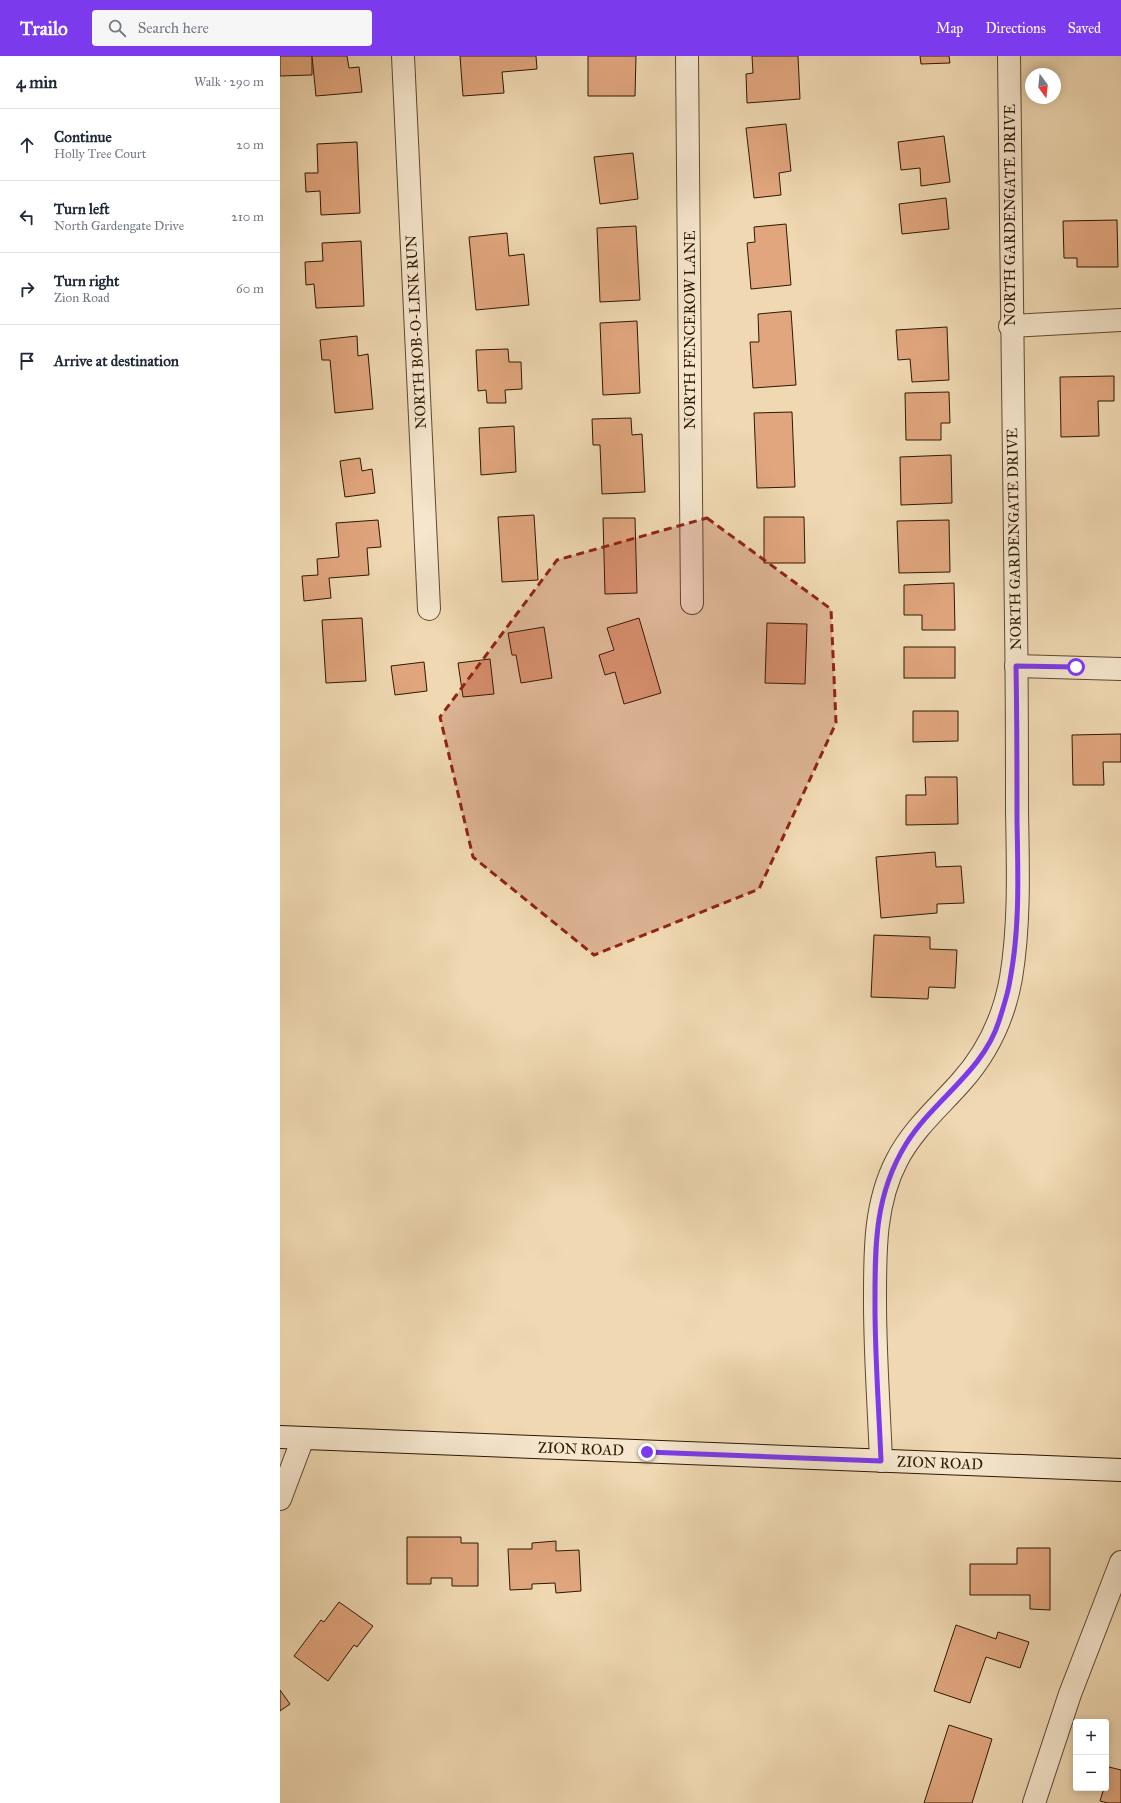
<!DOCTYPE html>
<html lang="en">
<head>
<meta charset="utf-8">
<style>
  :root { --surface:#fff; --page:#f6f6f7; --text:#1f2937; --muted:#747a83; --line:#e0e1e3; --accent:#7c3aed }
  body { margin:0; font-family:"IM FELL Great Primer",serif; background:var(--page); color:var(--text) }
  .controls { position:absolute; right:12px; bottom:12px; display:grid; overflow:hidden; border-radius:4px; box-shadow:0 2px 10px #0003 }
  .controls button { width:36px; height:36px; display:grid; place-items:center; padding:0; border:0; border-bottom:1px solid var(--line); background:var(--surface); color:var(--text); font:20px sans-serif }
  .compass { position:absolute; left:745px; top:12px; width:36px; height:36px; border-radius:50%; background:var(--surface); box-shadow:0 2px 10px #0003; rotate:165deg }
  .stop { position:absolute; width:12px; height:12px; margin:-9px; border:3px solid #7c3aed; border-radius:50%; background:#fff }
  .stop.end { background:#7c3aed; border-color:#fff; box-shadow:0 1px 4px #0008 }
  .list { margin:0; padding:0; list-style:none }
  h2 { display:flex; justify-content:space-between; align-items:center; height:52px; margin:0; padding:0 16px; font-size:17px }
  h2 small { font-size:13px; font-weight:400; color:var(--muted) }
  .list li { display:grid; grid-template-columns:26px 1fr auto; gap:12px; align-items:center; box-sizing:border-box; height:72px; padding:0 16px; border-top:1px solid var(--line) }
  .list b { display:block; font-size:15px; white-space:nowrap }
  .list p { margin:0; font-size:13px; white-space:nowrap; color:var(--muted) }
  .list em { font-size:13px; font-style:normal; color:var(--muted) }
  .icon { flex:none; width:22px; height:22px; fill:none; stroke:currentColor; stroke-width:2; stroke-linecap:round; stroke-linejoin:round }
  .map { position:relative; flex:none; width:841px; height:1747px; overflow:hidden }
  header { display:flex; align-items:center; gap:24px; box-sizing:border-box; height:56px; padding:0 20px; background:var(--accent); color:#fff }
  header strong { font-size:19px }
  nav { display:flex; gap:22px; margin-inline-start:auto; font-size:14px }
  .search { width:280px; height:36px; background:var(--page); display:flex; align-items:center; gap:10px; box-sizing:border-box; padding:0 14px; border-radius:4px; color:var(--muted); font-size:15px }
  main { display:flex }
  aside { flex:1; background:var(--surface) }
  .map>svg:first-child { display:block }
  .building { fill:#e1a67e; stroke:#2e1803 }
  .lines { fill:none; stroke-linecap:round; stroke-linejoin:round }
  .minor-casing { stroke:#5e482f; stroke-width:24 }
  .secondary-casing { stroke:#2e1803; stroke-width:24 }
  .minor { stroke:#f5e6cd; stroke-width:22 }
  .secondary { stroke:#f5e6cd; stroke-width:22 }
  .route { stroke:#7c3aed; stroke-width:5 }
  .marked { fill:#8f2418; fill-opacity:0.2; stroke:#8f2418; stroke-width:3; stroke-dasharray:8 5; stroke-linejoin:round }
  .labels { text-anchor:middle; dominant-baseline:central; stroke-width:3; stroke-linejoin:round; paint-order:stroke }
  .street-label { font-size:15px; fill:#2e1803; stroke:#f5e6cd }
</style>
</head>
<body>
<header>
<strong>Trailo</strong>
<div class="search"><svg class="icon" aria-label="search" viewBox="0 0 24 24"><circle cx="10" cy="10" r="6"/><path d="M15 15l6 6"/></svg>Search here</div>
<nav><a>Map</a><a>Directions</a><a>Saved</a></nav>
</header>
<main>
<aside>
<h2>4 min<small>Walk · 290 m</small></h2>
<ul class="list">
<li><svg class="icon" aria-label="ahead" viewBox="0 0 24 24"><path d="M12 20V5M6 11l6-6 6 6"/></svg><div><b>Continue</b><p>Holly Tree Court</p></div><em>20 m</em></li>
<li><svg class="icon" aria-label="left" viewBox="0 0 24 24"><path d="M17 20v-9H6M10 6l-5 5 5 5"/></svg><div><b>Turn left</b><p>North Gardengate Drive</p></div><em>210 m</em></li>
<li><svg class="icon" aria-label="right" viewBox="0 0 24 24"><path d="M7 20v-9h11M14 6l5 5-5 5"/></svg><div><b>Turn right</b><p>Zion Road</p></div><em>60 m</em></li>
<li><svg class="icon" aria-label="arrive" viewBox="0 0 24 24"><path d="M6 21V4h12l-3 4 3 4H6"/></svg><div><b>Arrive at destination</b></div></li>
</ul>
</aside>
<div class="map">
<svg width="841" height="1747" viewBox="0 0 841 1747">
  <rect width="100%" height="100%" fill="#efd8b2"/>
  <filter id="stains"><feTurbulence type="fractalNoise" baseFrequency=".005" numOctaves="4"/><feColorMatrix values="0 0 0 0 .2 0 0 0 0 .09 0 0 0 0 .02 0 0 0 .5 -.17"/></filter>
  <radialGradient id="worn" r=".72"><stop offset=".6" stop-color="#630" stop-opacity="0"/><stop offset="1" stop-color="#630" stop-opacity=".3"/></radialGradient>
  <g class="building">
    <path d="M0,0H32V19L0,20Z"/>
    <path d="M32,0H67L69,12L79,11L82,36L36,40Z"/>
    <path d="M180,0H256L257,13L222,16L224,37L183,40Z"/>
    <path d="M308,0H356L355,40H308Z"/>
    <path d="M472,0H518L520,43L467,47L466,18L473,17Z"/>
    <path d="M640,0H669L670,7L641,8Z"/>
    <path d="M506,68L511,115L499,117L501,139L474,142L466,72Z"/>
    <path d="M664,80L670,126L641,130L640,112L621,114L618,86Z"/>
    <path d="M77,86L80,157L41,159L40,135L26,136L25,117H38L37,88Z"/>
    <path d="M353,97L358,143L320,148L314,101Z"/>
    <path d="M666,142L669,173L622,178L619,148Z"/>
    <path d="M837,164L838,211H797V202H784L783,165Z"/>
    <path d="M506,168L511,229L471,233L467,187L475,186L474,171Z"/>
    <path d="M356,170L360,244L320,246L317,172Z"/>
    <path d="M227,177L229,200L244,198L249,249L196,254L189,181Z"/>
    <path d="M81,185L84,250L36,252L34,228L26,229L25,206L43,205L42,187Z"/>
    <path d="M511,255L516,329L473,332L470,286H479L478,258Z"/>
    <path d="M357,265L360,337L323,339L320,267Z"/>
    <path d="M667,271L669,324L632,326L630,303L618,304L616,274Z"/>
    <path d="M77,280L78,300L88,298L93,353L55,357L50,304H42L40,284Z"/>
    <path d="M228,293L229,306H241L242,333L225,334L226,347H207L206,334L198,335L196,294Z"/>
    <path d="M834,320V345H818L819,380L781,381L780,321Z"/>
    <path d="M669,336L670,367H661V384H626L625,337Z"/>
    <path d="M512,356L515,431L477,432L474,357Z"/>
    <path d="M351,362L352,379L362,378L365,436L322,438L320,389H313L312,363Z"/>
    <path d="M234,370L236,416L201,419L199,372Z"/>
    <path d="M671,399L672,447L621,449L620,401Z"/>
    <path d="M80,402L82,415L92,413L95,437L65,441L60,405Z"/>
    <path d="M254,459L258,524L222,526L218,461Z"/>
    <path d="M484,461H524L525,507H484Z"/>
    <path d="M323,462H355L357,537L325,538Z"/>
    <path d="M98,464L101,491L87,492L89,519L49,522L51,542L24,545L22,520L38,519L37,503L59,501L56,467Z"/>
    <path d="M669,464L670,516L619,517L617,465Z"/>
    <path d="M674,527L675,574H642V559H624V529Z"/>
    <path d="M82,562L86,625L46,627L42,564Z"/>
    <path d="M359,562L381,637L344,648L335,616L325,619L319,599L334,594L327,572Z"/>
    <path d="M487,567L527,568L525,628L485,627Z"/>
    <path d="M264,571L272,622L241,627L236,599H232L228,577Z"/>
    <rect x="624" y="591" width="51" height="31"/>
    <path d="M210,603L214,638L183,641L178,607Z"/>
    <path d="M144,606L147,635L115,639L111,610Z"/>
    <path d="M633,655H678V685L633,686Z"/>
    <path d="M841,678V706H823L824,729H793L792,679Z"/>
    <path d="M645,721H677L678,768L626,769V739H646Z"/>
    <path d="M655,796L656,811L681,810L684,847L657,848V857L601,862L596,801Z"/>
    <path d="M594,879L650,881V893L677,894L675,932L649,931L648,943L591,941Z"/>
    <path d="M127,1481H181V1487H198V1530H172V1522H151V1528H127Z"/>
    <path d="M276,1485V1495L299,1494L301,1535L276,1537L275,1527L252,1528V1533L230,1534L228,1493H252V1487Z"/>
    <path d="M737,1492H770V1554L750,1553V1539H690V1508H737Z"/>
    <path d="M59,1546L93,1570L77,1591L74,1589L48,1625L14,1600L41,1564L44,1566Z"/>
    <path d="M676,1569L716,1583L718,1576L749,1586L740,1612L706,1601L690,1647L654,1635Z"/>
    <path d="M0,1634L10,1648L0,1655Z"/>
    <path d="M669,1669L712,1683L692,1747H644Z"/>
    <path d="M829,1711L841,1714V1747H828L820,1745L824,1732H826V1724Z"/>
  </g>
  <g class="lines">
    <defs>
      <g id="minor">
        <path d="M123,0L149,553"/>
        <path d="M407,0L412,547"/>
        <path d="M730,270L841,264"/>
        <path d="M736,610L841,613"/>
        <path d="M601,1405C599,1352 595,1299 595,1246C595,1197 594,1148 617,1104C633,1073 659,1051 681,1026C707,997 724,961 731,922C740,867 738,811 737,755C737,692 737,629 736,567C732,378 730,189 729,0"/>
        <path d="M0,1443L23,1382"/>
        <path d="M754,1747L790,1638L841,1506"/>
      </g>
      <path id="secondary" d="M0,1381L841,1414"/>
    </defs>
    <use href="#minor" class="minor-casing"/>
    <use href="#secondary" class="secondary-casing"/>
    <use href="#minor" class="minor"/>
    <use href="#secondary" class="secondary"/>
  </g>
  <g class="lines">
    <path class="route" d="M367,1396L601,1405C599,1354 595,1302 595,1250C595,1191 594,1140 626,1088C653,1044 703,1016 719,965C723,952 728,938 730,924C740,872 738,818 737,765C737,713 737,662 736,610L796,611"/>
  </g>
  <path class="marked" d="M427,462L551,553L556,667L479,833L314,899L193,801L160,661L277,504Z"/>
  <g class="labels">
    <g class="street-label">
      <text transform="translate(730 159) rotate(-90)">NORTH GARDENGATE DRIVE</text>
      <text transform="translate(410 274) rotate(-90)">NORTH FENCEROW LANE</text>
      <text transform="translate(136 276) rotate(-93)">NORTH BOB-O-LINK RUN</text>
      <text transform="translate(734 483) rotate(-91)">NORTH GARDENGATE DRIVE</text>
      <text transform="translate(301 1393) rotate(2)">ZION ROAD</text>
      <text transform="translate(660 1407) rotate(2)">ZION ROAD</text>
    </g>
  </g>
  <rect width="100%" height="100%" filter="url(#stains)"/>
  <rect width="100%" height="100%" fill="url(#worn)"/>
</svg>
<div class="controls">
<button>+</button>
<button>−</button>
</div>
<svg class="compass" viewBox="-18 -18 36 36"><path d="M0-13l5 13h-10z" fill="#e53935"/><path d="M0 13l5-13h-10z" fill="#747a83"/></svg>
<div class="stop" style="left:796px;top:611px"></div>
<div class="stop end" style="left:367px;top:1396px"></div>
</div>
</main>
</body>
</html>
